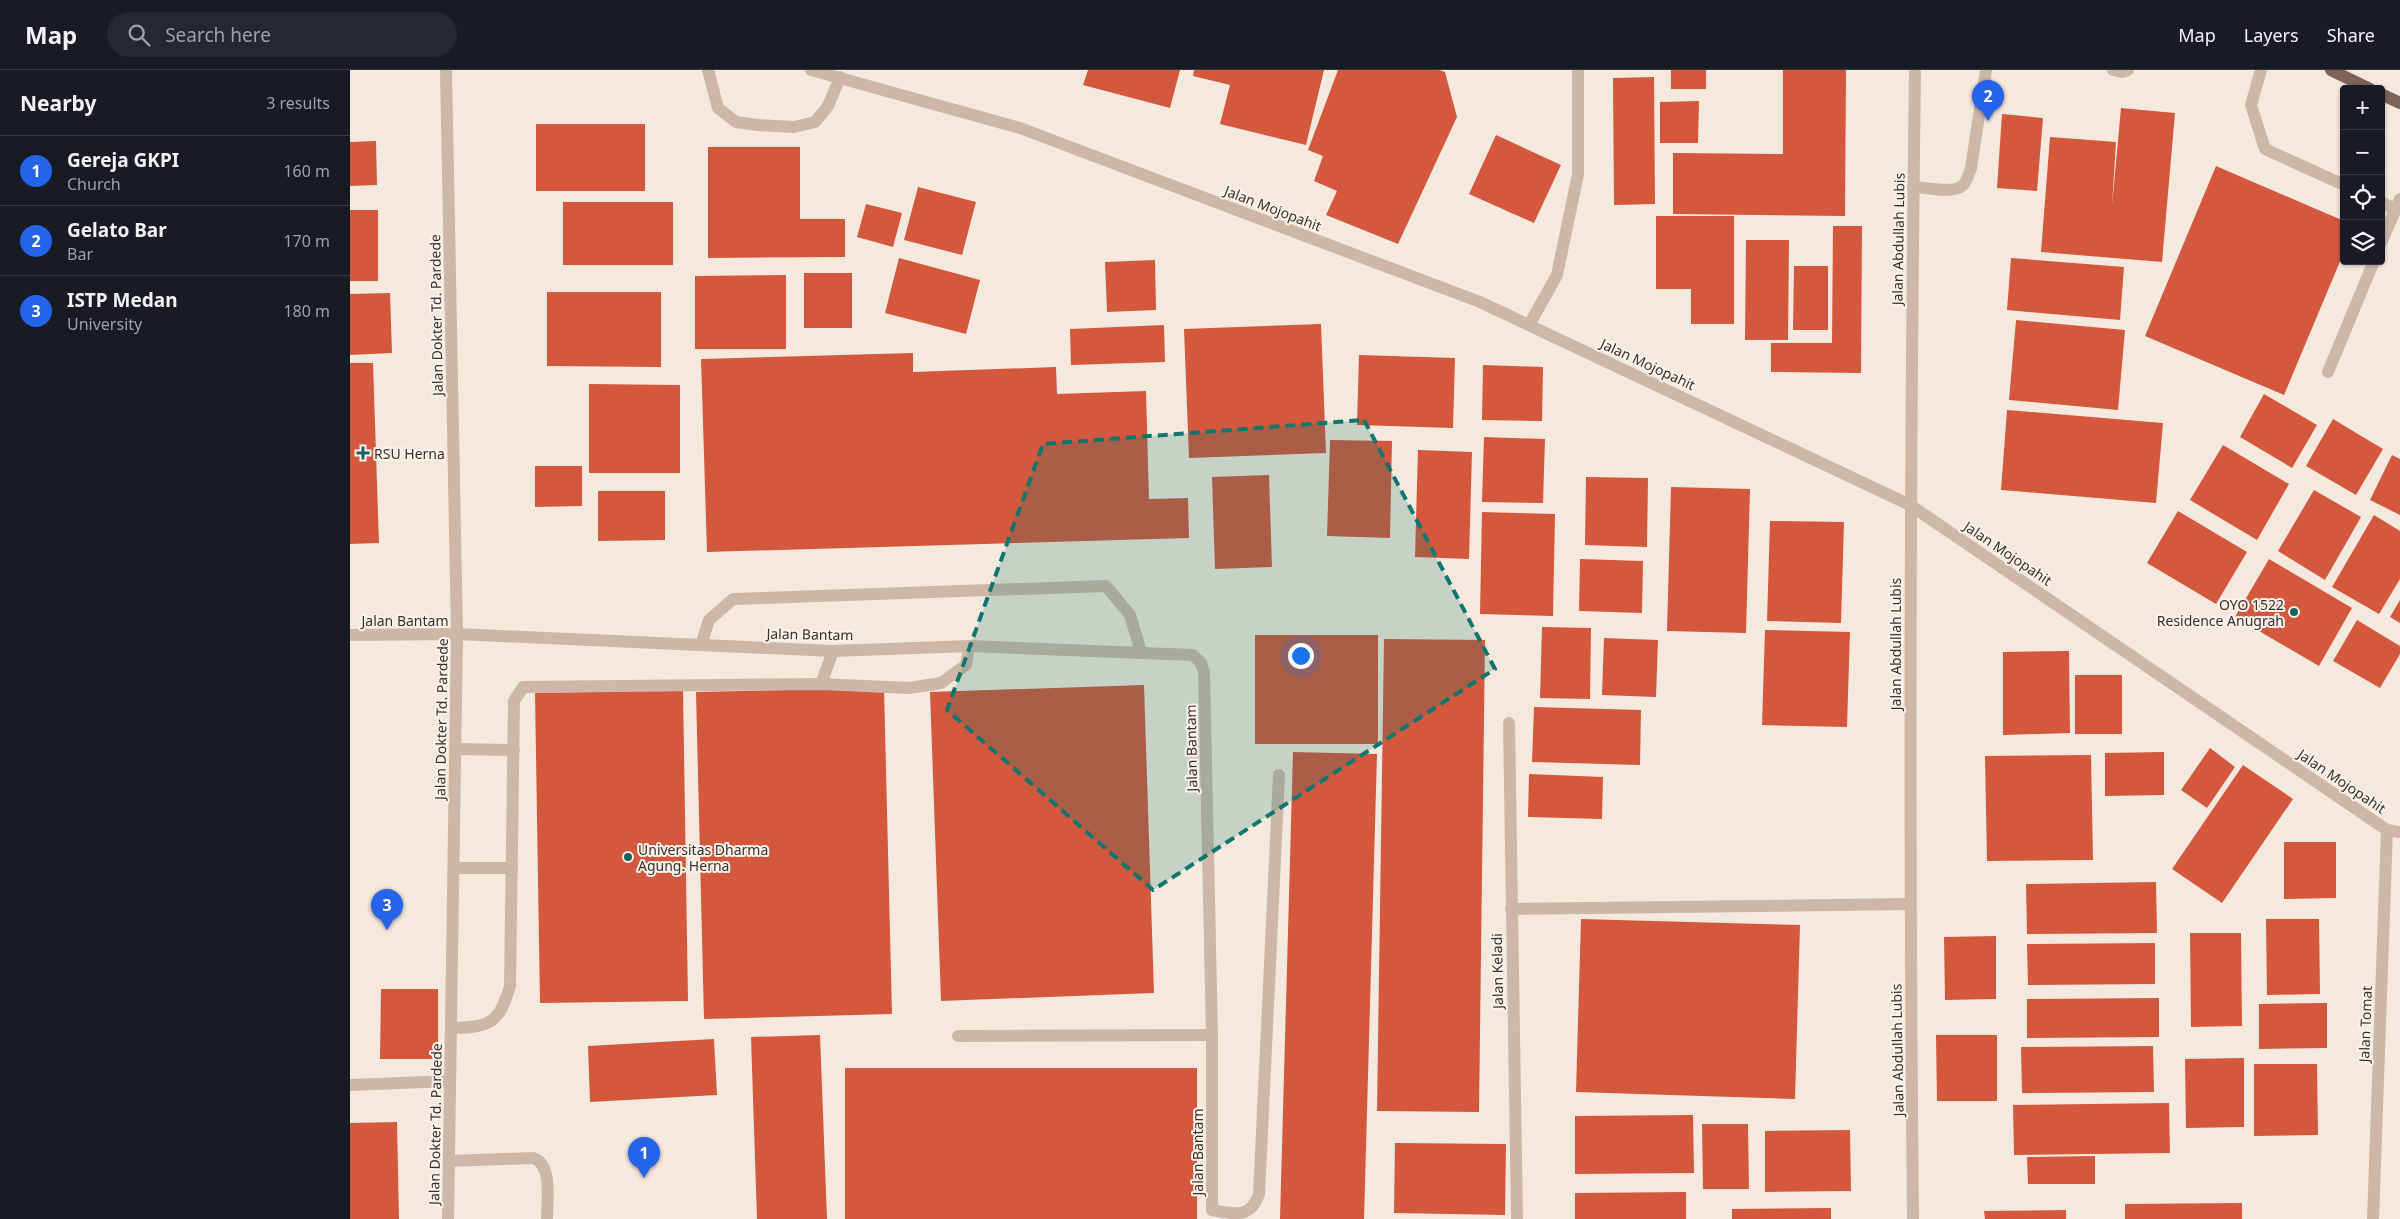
<!DOCTYPE html>
<html lang="en">
<head>
<meta charset="utf-8">
<style>
  :root { --surface:#171b24; --page:#242831; --text:#f1f3f6; --muted:#9ea1a6; --line:#363941; --accent:#2563eb }
  body { margin:0; font-family:"Noto Sans",sans-serif; background:var(--page); color:var(--text) }
  .controls { position:absolute; right:15px; top:15px; display:grid; overflow:hidden; border-radius:5px; box-shadow:0 1px 4px #0004 }
  .controls button { width:45px; height:45px; display:grid; place-items:center; padding:0; border:0; border-bottom:1px solid var(--line); background:var(--surface); color:var(--text); font:25px sans-serif }
  .you { position:absolute; left:950px; top:585px; width:18px; height:18px; margin:-12px; border:4px solid #fff; border-radius:50%; background:#1a73e8; box-shadow:0 0 0 8px #1a73e833 }
  .badge { display:grid; place-items:center; width:32px; height:32px; border-radius:50%; background:var(--accent); color:#fff; font-size:16px; font-weight:700 }
  .pin { position:absolute; translate:-50% -41px; filter:drop-shadow(0 1px 2px #0008) }
  .pin::after { content:''; position:absolute; top:26px; width:18px; height:15px; background:inherit; clip-path:polygon(0 0,100% 0,50% 100%) }
  .list { margin:0; padding:0; list-style:none }
  h2 { display:flex; justify-content:space-between; align-items:center; height:65px; margin:0; padding:0 20px; font-size:21px }
  h2 small { font-size:16px; font-weight:400; color:var(--muted) }
  .list li { display:grid; grid-template-columns:32px 1fr auto; gap:15px; align-items:center; box-sizing:border-box; height:70px; padding:0 20px; border-top:1px solid var(--line) }
  .list b { display:block; font-size:19px; white-space:nowrap }
  .list p { margin:0; font-size:16px; white-space:nowrap; color:var(--muted) }
  .list em { font-size:16px; font-style:normal; color:var(--muted) }
  .icon { flex:none; width:28px; height:28px; fill:none; stroke:currentColor; stroke-width:2; stroke-linecap:round; stroke-linejoin:round }
  .map { position:relative; flex:none; width:2050px; height:1149px; overflow:hidden }
  header { display:flex; align-items:center; gap:30px; box-sizing:border-box; height:70px; padding:0 25px; background:var(--surface); border-bottom:1px solid var(--line) }
  header strong { font-size:24px }
  nav { display:flex; gap:28px; margin-inline-start:auto; font-size:18px }
  .search { width:350px; height:45px; background:var(--page); display:flex; align-items:center; gap:12px; box-sizing:border-box; padding:0 18px; border-radius:28px; color:var(--muted); font-size:19px }
  main { display:flex }
  aside { flex:1; background:var(--surface) }
  .map>svg:first-child { display:block }
  .building { fill:#d3583e }
  .lines { fill:none; stroke-linecap:round; stroke-linejoin:round }
  .minor { stroke:#cfb7a8; stroke-width:12 }
  .major { stroke:#7f6358; stroke-width:12 }
  .marked { fill:#0f766e; fill-opacity:0.2; stroke:#0f766e; stroke-width:4; stroke-dasharray:10 6; stroke-linejoin:round }
  .poi-dot { fill:#196262; stroke:#fcf3eb; stroke-width:2 }
  .labels { text-anchor:middle; dominant-baseline:central; stroke-width:4; stroke-linejoin:round; paint-order:stroke }
  .street-label { font-size:14px; fill:#3b2d29; stroke:#fcf3eb }
  .poi-label { font-size:14px; fill:#3b2d29; stroke:#fcf3eb; text-anchor:start }
</style>
</head>
<body>
<header>
<strong>Map</strong>
<div class="search"><svg class="icon" aria-label="search" viewBox="0 0 24 24"><circle cx="10" cy="10" r="6"/><path d="M15 15l6 6"/></svg>Search here</div>
<nav><a>Map</a><a>Layers</a><a>Share</a></nav>
</header>
<main>
<aside>
<h2>Nearby<small>3 results</small></h2>
<ul class="list">
<li><span class="badge">1</span><div><b>Gereja GKPI</b><p>Church</p></div><em>160 m</em></li>
<li><span class="badge">2</span><div><b>Gelato Bar</b><p>Bar</p></div><em>170 m</em></li>
<li><span class="badge">3</span><div><b>ISTP Medan</b><p>University</p></div><em>180 m</em></li>
</ul>
</aside>
<div class="map">
<svg width="2050" height="1149" viewBox="0 0 2050 1149">
  <rect width="100%" height="100%" fill="#f5e9de"/>
  <g class="building">
    <path d="M738,0H830L820,38L733,15Z"/>
    <path d="M844,0H974L956,75L870,54L880,15L843,6Z"/>
    <path d="M988,0H1089L1095,2L1107,47L1048,174L976,145L987,121L964,111L973,86L958,80Z"/>
    <rect x="1321" y="0" width="35" height="19"/>
    <path d="M1433,0H1496L1495,146L1323,144V83L1433,84Z"/>
    <path d="M1304,7L1305,134L1264,135L1263,8Z"/>
    <path d="M1349,31L1348,73H1310V32Z"/>
    <path d="M1771,38L1825,43L1812,192L1691,182L1700,67L1766,72L1762,136Z"/>
    <path d="M1652,44L1693,48L1687,121L1647,118Z"/>
    <rect x="186" y="54" width="109" height="67"/>
    <path d="M1146,65L1211,95L1184,153L1119,124Z"/>
    <path d="M26,71L27,115L0,116V72Z"/>
    <path d="M358,77H450V149H495V187L358,188Z"/>
    <path d="M1866,96L1994,151V182L1934,325L1795,266Z"/>
    <path d="M568,117L626,132L612,185L554,170Z"/>
    <rect x="213" y="132" width="110" height="63"/>
    <path d="M516,134L552,143L543,177L507,167Z"/>
    <rect x="0" y="140" width="28" height="71"/>
    <path d="M1306,146H1384V254H1341V219H1306Z"/>
    <path d="M1483,156H1512L1511,303L1421,302V273H1482Z"/>
    <path d="M1396,170H1439L1438,270H1395Z"/>
    <path d="M549,188L630,210L616,264L535,243Z"/>
    <path d="M1661,188L1774,197L1770,250L1657,240Z"/>
    <path d="M805,190L806,240L757,242L755,192Z"/>
    <path d="M1444,196H1478V260H1443Z"/>
    <rect x="454" y="203" width="48" height="55"/>
    <path d="M436,205V279H345V206Z"/>
    <path d="M197,222H311V297L197,296Z"/>
    <path d="M40,223L42,283L0,285V224Z"/>
    <path d="M1666,250L1775,260L1768,340L1659,330Z"/>
    <path d="M971,254L976,383L839,388L834,259Z"/>
    <path d="M814,255L815,292L721,295L720,259Z"/>
    <path d="M563,283V302L706,297L707,324L796,321L799,429L838,428L839,468L357,482L351,289Z"/>
    <path d="M1009,285L1105,288L1103,358L1007,355Z"/>
    <path d="M0,293H23L29,473L0,474Z"/>
    <path d="M1133,295L1193,297L1192,351L1132,350Z"/>
    <path d="M239,314L330,315V403H239Z"/>
    <path d="M1914,324L1967,355L1942,398L1890,367Z"/>
    <path d="M1657,340L1813,353L1806,433L1651,420Z"/>
    <path d="M1983,349L2033,379L2006,425L1956,396Z"/>
    <path d="M1134,367L1195,369L1193,433L1132,432Z"/>
    <path d="M980,370L1042,371L1040,468L977,466Z"/>
    <path d="M1873,375L1939,414L1907,470L1840,430Z"/>
    <path d="M1068,380L1122,382L1119,489L1065,487Z"/>
    <path d="M2042,385L2050,389V445L2020,430Z"/>
    <path d="M185,396H232V436L185,437Z"/>
    <path d="M919,405L922,497L865,499L862,407Z"/>
    <path d="M1236,407L1298,408L1297,477L1235,475Z"/>
    <path d="M1321,417L1400,419L1396,563L1317,561Z"/>
    <path d="M1964,420L2011,447L1975,510L1928,481Z"/>
    <path d="M248,421H315V470L248,471Z"/>
    <path d="M1828,441L1897,482L1866,534L1797,493Z"/>
    <path d="M1132,442L1205,444L1203,546L1130,544Z"/>
    <path d="M2024,445L2050,461V509L2029,544L1982,517Z"/>
    <path d="M1420,451L1494,452L1491,553L1417,551Z"/>
    <path d="M1230,489L1293,491L1292,543L1229,541Z"/>
    <path d="M1919,489L2002,538L1969,596L1885,547Z"/>
    <path d="M2050,530V553L2040,547Z"/>
    <path d="M2007,550L2050,576V584L2030,618L1983,591Z"/>
    <path d="M1192,557L1241,558L1240,629L1190,628Z"/>
    <path d="M1415,560L1500,562L1497,657L1412,655Z"/>
    <rect x="905" y="565" width="123" height="109"/>
    <path d="M1254,568L1308,570L1306,627L1252,625Z"/>
    <path d="M1034,569L1135,570L1129,1042L1027,1041Z"/>
    <path d="M1719,581L1720,663L1653,665V582Z"/>
    <rect x="1725" y="605" width="47" height="59"/>
    <path d="M794,615L804,923L591,931L580,622Z"/>
    <path d="M534,618L542,944L354,949L346,622Z"/>
    <path d="M333,620L338,931L190,933L185,623Z"/>
    <path d="M1184,637L1291,640L1290,695L1182,692Z"/>
    <path d="M1860,678L1885,697L1857,738L1831,720Z"/>
    <path d="M943,682L1027,684L1014,1149H930Z"/>
    <path d="M1814,682V725L1755,726V683Z"/>
    <path d="M1741,685L1743,790L1637,791L1635,686Z"/>
    <path d="M1893,695L1943,729L1872,833L1822,799Z"/>
    <path d="M1179,704L1253,707L1252,749L1178,747Z"/>
    <path d="M1934,772H1986V828L1934,829Z"/>
    <path d="M1806,812L1807,863L1677,864L1676,814Z"/>
    <path d="M1231,849L1450,855L1445,1029L1226,1022Z"/>
    <path d="M1916,849H1969L1970,924L1917,925Z"/>
    <path d="M1840,863H1891L1892,956L1841,957Z"/>
    <path d="M1646,866V929L1595,930L1594,867Z"/>
    <path d="M1805,873V914L1678,915L1677,874Z"/>
    <path d="M31,919H88V989H30Z"/>
    <path d="M1809,928V967L1677,968V929Z"/>
    <path d="M1977,933V978L1909,979V934Z"/>
    <path d="M470,965L477,1149H407L401,967Z"/>
    <path d="M1586,965H1647V1031H1587Z"/>
    <path d="M364,969L367,1025L240,1032L238,976Z"/>
    <path d="M1803,976L1804,1022L1672,1023L1671,977Z"/>
    <path d="M1894,988V1057L1836,1058L1835,989Z"/>
    <path d="M1904,994H1967L1968,1065L1904,1066Z"/>
    <rect x="495" y="998" width="352" height="151"/>
    <path d="M1819,1033L1820,1083L1664,1085L1663,1035Z"/>
    <path d="M1343,1045L1344,1103L1225,1104V1046Z"/>
    <path d="M47,1052L49,1149H0V1053Z"/>
    <path d="M1352,1054H1398L1399,1119H1353Z"/>
    <path d="M1500,1060L1501,1121L1415,1122V1061Z"/>
    <path d="M1045,1073L1156,1074L1155,1145L1044,1143Z"/>
    <path d="M1745,1086V1114H1678L1677,1087Z"/>
    <path d="M1336,1122V1149H1225V1123Z"/>
    <path d="M1892,1133V1149H1775V1134Z"/>
    <path d="M1481,1138V1149H1382V1139Z"/>
    <path d="M1716,1140V1149H1635L1634,1141Z"/>
  </g>
  <g class="lines">
    <g class="minor">
      <path d="M96,0L107,564L98,1149"/>
      <path d="M358,0L368,38L386,52L407,55L444,57L465,52L478,36L490,7"/>
      <path d="M461,0L670,58L1130,232L1560,435L2037,760L2050,762"/>
      <path d="M1763,0L1772,2L1778,0"/>
      <path d="M1911,0L1901,35L1915,79L1994,115"/>
      <path d="M1563,117C1576,117 1601,124 1612,116C1617,112 1619,103 1621,98L1636,0"/>
      <path d="M2031,132L2045,139"/>
      <path d="M2031,173L2050,129"/>
      <path d="M1179,255L1207,205L1228,104V0"/>
      <path d="M1978,302L2024,191"/>
      <path d="M0,565L107,564L483,581L619,576L843,585L851,593L854,602L862,965V1140C886,1144 900,1149 909,1124L929,705"/>
      <path d="M351,575L359,550L383,529L756,516L780,545L791,582"/>
      <path d="M471,614L483,581"/>
      <path d="M1159,653L1167,1149"/>
      <path d="M106,679L164,680"/>
      <path d="M105,798H162"/>
      <path d="M1161,839L1560,834"/>
      <path d="M102,958C141,957 149,953 160,916L164,631L173,617L471,614L559,618L591,613L616,595L619,576"/>
      <path d="M608,966L862,965"/>
      <path d="M0,1015L100,1011"/>
      <path d="M99,1091L183,1088C203,1094 197,1131 197,1149"/>
      <path d="M1563,1149C1559,766 1560,383 1565,0"/>
      <path d="M2023,1149L2037,760"/>
    </g>
    <g class="major">
      <path d="M1981,0L2020,19"/>
      <path d="M2031,24L2050,33"/>
    </g>
  </g>
  <path class="marked" d="M1014,350L1145,599L803,820L597,640L693,374Z"/>
  <g class="poi-dot">
    <path d="M10.5 375.5h5v5h5v5h-5v5h-5v-5h-5v-5h5z"/>
    <circle cx="1944" cy="542" r="5"/>
    <circle cx="278" cy="787" r="5"/>
  </g>
  <g class="labels">
    <g class="street-label">
      <text transform="translate(923 138) rotate(21)">Jalan Mojopahit</text>
      <text transform="translate(1548 169) rotate(-89)">Jalan Abdullah Lubis</text>
      <text transform="translate(86 245) rotate(-91)">Jalan Dokter Td. Pardede</text>
      <text transform="translate(1298 294) rotate(25)">Jalan Mojopahit</text>
      <text transform="translate(1658 483) rotate(34)">Jalan Mojopahit</text>
      <text x="55" y="550">Jalan Bantam</text>
      <text transform="translate(460 564) rotate(1)">Jalan Bantam</text>
      <text transform="translate(1545 574) rotate(-90)">Jalan Abdullah Lubis</text>
      <text transform="translate(91 649) rotate(-89)">Jalan Dokter Td. Pardede</text>
      <text transform="translate(841 678) rotate(-91)">Jalan Bantam</text>
      <text transform="translate(1992 711) rotate(34)">Jalan Mojopahit</text>
      <text transform="translate(1147 901) rotate(-91)">Jalan Keladi</text>
      <text transform="translate(2015 954) rotate(-88)">Jalan Tomat</text>
      <text transform="translate(1547 980) rotate(-91)">Jalan Abdullah Lubis</text>
      <text transform="translate(85 1054) rotate(-89)">Jalan Dokter Td. Pardede</text>
      <text transform="translate(847 1082) rotate(-90)">Jalan Bantam</text>
    </g>
    <g class="poi-label">
      <text x="24" y="383">RSU Herna</text>
      <text x="1934" y="534" text-anchor="end">OYO 1522<tspan x="1934" dy="16">Residence Anugrah</tspan></text>
      <text x="288" y="779">Universitas Dharma<tspan x="288" dy="16">Agung. Herna</tspan></text>
    </g>
  </g>
</svg>
<div class="controls">
<button>+</button>
<button>−</button>
<button><svg class="icon" aria-label="locate" viewBox="0 0 24 24"><circle cx="12" cy="12" r="6"/><path d="M12 2v4M12 18v4M2 12h4M18 12h4"/></svg></button>
<button><svg class="icon" aria-label="layers" viewBox="0 0 24 24"><path d="M12 4l9 5-9 5-9-5zM3 14l9 5 9-5"/></svg></button>
</div>
<div class="you"></div>
<div class="pin badge" style="left:294px;top:1108px">1</div>
<div class="pin badge" style="left:1638px;top:51px">2</div>
<div class="pin badge" style="left:37px;top:860px">3</div>
</div>
</main>
</body>
</html>
